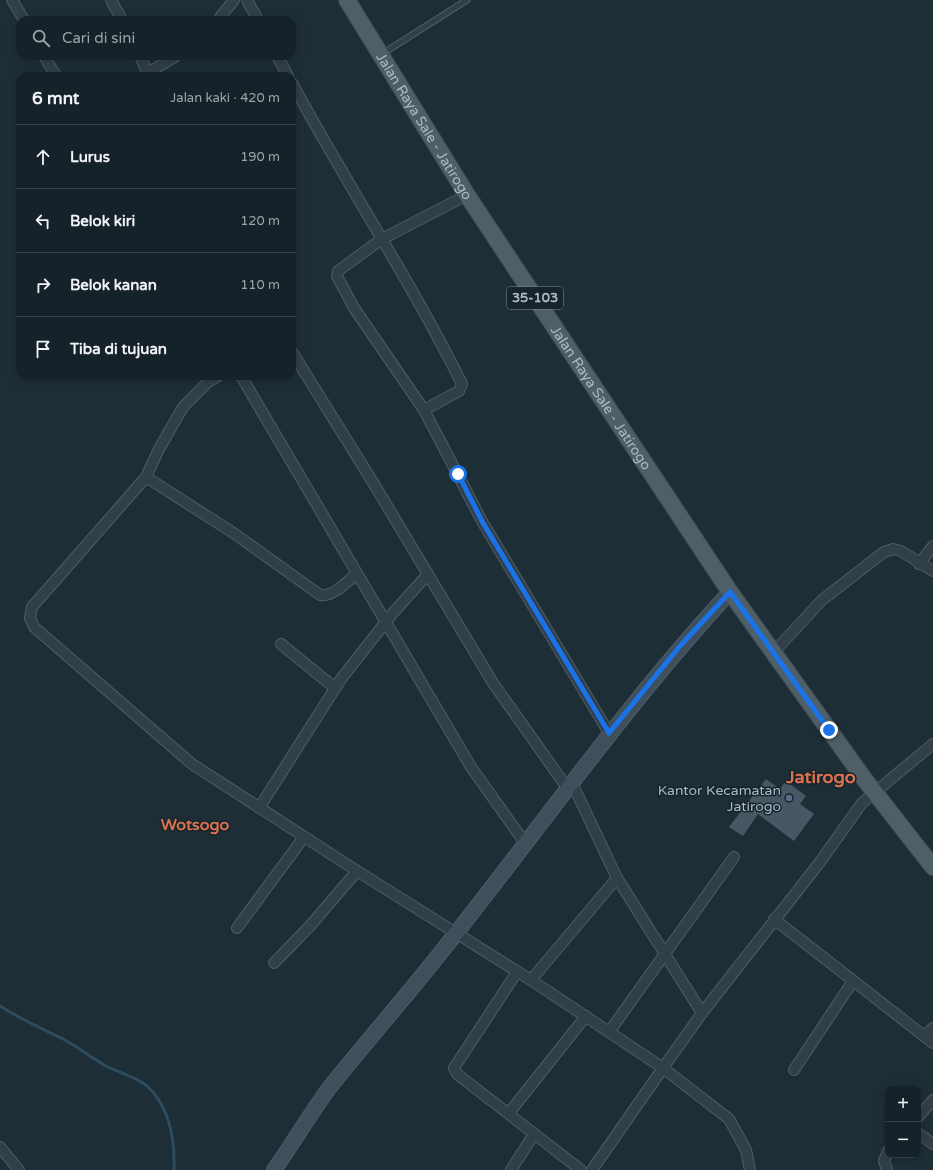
<!DOCTYPE html>
<html lang="id">
<head>
<meta charset="utf-8">
<style>
  :root { --surface:#162229; --page:#232f35; --text:#f1f3f6; --muted:#9ea4a8; --line:#353f46 }
  body { margin:0; font-family:"Varela Round",sans-serif; background:var(--page); color:var(--text) }
  .controls { position:absolute; right:12px; bottom:12px; display:grid; overflow:hidden; border-radius:8px; box-shadow:0 2px 10px #0003 }
  .controls button { width:36px; height:36px; display:grid; place-items:center; padding:0; border:0; border-bottom:1px solid var(--line); background:var(--surface); color:var(--text); font:20px sans-serif }
  .stop { position:absolute; width:12px; height:12px; margin:-9px; border:3px solid #1a73e8; border-radius:50%; background:#fff }
  .stop.end { background:#1a73e8; border-color:#fff; box-shadow:0 1px 4px #0008 }
  .list { margin:0; padding:0; list-style:none }
  h2 { display:flex; justify-content:space-between; align-items:center; height:52px; margin:0; padding:0 16px; font-size:17px }
  h2 small { font-size:13px; font-weight:400; color:var(--muted) }
  .list li { display:grid; grid-template-columns:26px 1fr auto; gap:12px; align-items:center; box-sizing:border-box; height:64px; padding:0 16px; border-top:1px solid var(--line) }
  .list b { display:block; font-size:15px; white-space:nowrap }
  .list em { font-size:13px; font-style:normal; color:var(--muted) }
  .icon { flex:none; width:22px; height:22px; fill:none; stroke:currentColor; stroke-width:2; stroke-linecap:round; stroke-linejoin:round }
  .map { position:relative; flex:none; width:933px; height:1170px; overflow:hidden }
  .search { position:absolute; background:var(--surface); box-shadow:0 2px 10px #0003; left:16px; top:16px; width:280px; height:44px; display:flex; align-items:center; gap:10px; box-sizing:border-box; padding:0 14px; border-radius:12px; color:var(--muted); font-size:15px }
  .panel { position:absolute; background:var(--surface); box-shadow:0 2px 10px #0003; left:16px; top:72px; width:280px; height:308px; border-radius:12px }
  .map>svg:first-child { display:block }
  .lines { fill:none; stroke-linecap:round; stroke-linejoin:round }
  .stream { stroke:#2e4c5e; stroke-width:3 }
  .building { fill:#455864 }
  .service-casing { stroke:#4f5d66; stroke-width:7 }
  .minor-casing { stroke:#4f5d66; stroke-width:12 }
  .secondary-casing { stroke:#4f5d66; stroke-width:16 }
  .primary-casing { stroke:#3e4b54; stroke-width:18 }
  .service { stroke:#313f48; stroke-width:5 }
  .minor { stroke:#313f48; stroke-width:10 }
  .secondary { stroke:#3f4f5b; stroke-width:14 }
  .primary { stroke:#4f5f68; stroke-width:16 }
  .route { stroke:#1a73e8; stroke-width:5 }
  .service-dot { fill:#5c6f8a; stroke:#17242c; stroke-width:1.5 }
  .labels { text-anchor:middle; dominant-baseline:central; stroke-width:3; stroke-linejoin:round; paint-order:stroke }
  .shield { fill:#17242c; stroke:#7f8d97; stroke-width:1 }
  .shield-label { font-size:13px; font-weight:bold; fill:#abbac5 }
  .street-label { font-size:14px; fill:#abbac5; stroke:#17242c }
  .poi-label { font-size:14px; fill:#abbac5; stroke:#17242c; text-anchor:end }
  .quarter-label { font-size:16px; font-weight:bold; fill:#db7250; stroke:#17242c }
  .district-label { font-size:18px; font-weight:bold; fill:#db7250; stroke:#17242c }
</style>
</head>
<body>
<div class="map">
<svg width="933" height="1170" viewBox="0 0 933 1170">
  <rect width="100%" height="100%" fill="#1e2e37"/>
  <g class="lines">
    <path class="stream" d="M0,1006C20,1019 43,1029 65,1040C79,1048 92,1058 106,1066C119,1073 135,1076 147,1086C170,1107 175,1140 174,1170"/>
  </g>
  <path class="building" d="M766,779L780,789L786,781L806,796L800,804L814,814L794,841L758,814L743,836L729,827Z"/>
  <g class="lines">
    <defs>
      <path id="service" d="M382,54L467,0"/>
      <g id="minor">
        <path d="M12,0L24,20"/>
        <path d="M111,0L122,20"/>
        <path d="M247,0L258,20"/>
        <path d="M218,20L234,0"/>
        <path d="M44,56L56,76"/>
        <path d="M140,56L149,76"/>
        <path d="M277,56L288,76"/>
        <path d="M148,73L176,56"/>
        <path d="M292,83C347,185 411,281 462,384L459,391L424,410"/>
        <path d="M467,195L382,239L342,268L338,271L337,276L354,308L424,410L483,523L609,733"/>
        <path d="M292,352L374,484L493,683L568,789"/>
        <path d="M218,376L208,382L183,407L159,449L146,477L32,607L30,618L34,627L192,764L357,871L531,980L663,1068L702,1013L820,862L862,803L933,744"/>
        <path d="M241,376L471,767L525,843"/>
        <path d="M146,477L235,534L320,595C333,597 347,582 356,574"/>
        <path d="M919,564L933,546"/>
        <path d="M281,644L335,688"/>
        <path d="M774,652L822,600L884,552L893,549L901,551L933,571"/>
        <path d="M572,783L617,878L702,1013"/>
        <path d="M259,808L341,679L392,614L428,574"/>
        <path d="M774,919L933,1043"/>
        <path d="M237,928L304,837"/>
        <path d="M274,963L309,927L357,871"/>
        <path d="M517,972L454,1068L457,1074L581,1170"/>
        <path d="M531,980L617,878"/>
        <path d="M609,1032L734,857"/>
        <path d="M924,1036L933,1028"/>
        <path d="M794,1070L853,981"/>
        <path d="M509,1113L586,1016"/>
        <path d="M918,1117L933,1100"/>
        <path d="M918,1133L933,1144"/>
        <path d="M0,1147L19,1170"/>
        <path d="M511,1170L534,1134"/>
        <path d="M592,1170L663,1068L729,1119L746,1150L750,1170"/>
        <path d="M887,1170L884,1161L888,1151"/>
      </g>
      <path id="secondary" d="M274,1170C293,1143 310,1114 330,1087C372,1035 416,985 457,932C547,818 631,699 730,592"/>
      <g id="primary">
        <path id="s1" d="M347,0L467,195L730,592L865,780L933,867"/>
      </g>
    </defs>
    <use href="#service" class="service-casing"/>
    <use href="#minor" class="minor-casing"/>
    <use href="#secondary" class="secondary-casing"/>
    <use href="#primary" class="primary-casing"/>
    <use href="#service" class="service"/>
    <use href="#minor" class="minor"/>
    <use href="#secondary" class="secondary"/>
    <use href="#primary" class="primary"/>
  </g>
  <g class="lines">
    <path class="route" d="M458,474L483,523L609,733L680,646L730,592L829,730"/>
  </g>
  <circle class="service-dot" cx="789" cy="798" r="4"/>
  <g class="labels">
    <rect class="shield" x="507" y="287" width="56" height="22" rx="3"/>
    <g class="shield-label">
      <text x="535" y="298">35-103</text>
    </g>
    <g class="street-label">
      <text stroke="none"><textPath href="#s1" startOffset="148">Jalan Raya Sale - Jatirogo</textPath></text>
      <text stroke="none"><textPath href="#s1" startOffset="472">Jalan Raya Sale - Jatirogo</textPath></text>
    </g>
    <g class="poi-label">
      <text x="781" y="790">Kantor Kecamatan<tspan x="781" dy="16">Jatirogo</tspan></text>
    </g>
    <g class="quarter-label">
      <text x="195" y="825">Wotsogo</text>
    </g>
    <g class="district-label">
      <text x="821" y="777">Jatirogo</text>
    </g>
  </g>
</svg>
<div class="controls">
<button>+</button>
<button>−</button>
</div>
<div class="stop" style="left:458px;top:474px"></div>
<div class="stop end" style="left:829px;top:730px"></div>
<div class="search"><svg class="icon" aria-label="search" viewBox="0 0 24 24"><circle cx="10" cy="10" r="6"/><path d="M15 15l6 6"/></svg>Cari di sini</div>
<section class="panel">
<h2>6 mnt<small>Jalan kaki · 420 m</small></h2>
<ul class="list">
<li><svg class="icon" aria-label="ahead" viewBox="0 0 24 24"><path d="M12 20V5M6 11l6-6 6 6"/></svg><div><b>Lurus</b></div><em>190 m</em></li>
<li><svg class="icon" aria-label="left" viewBox="0 0 24 24"><path d="M17 20v-9H6M10 6l-5 5 5 5"/></svg><div><b>Belok kiri</b></div><em>120 m</em></li>
<li><svg class="icon" aria-label="right" viewBox="0 0 24 24"><path d="M7 20v-9h11M14 6l5 5-5 5"/></svg><div><b>Belok kanan</b></div><em>110 m</em></li>
<li><svg class="icon" aria-label="arrive" viewBox="0 0 24 24"><path d="M6 21V4h12l-3 4 3 4H6"/></svg><div><b>Tiba di tujuan</b></div></li>
</ul>
</section>
</div>
</body>
</html>
